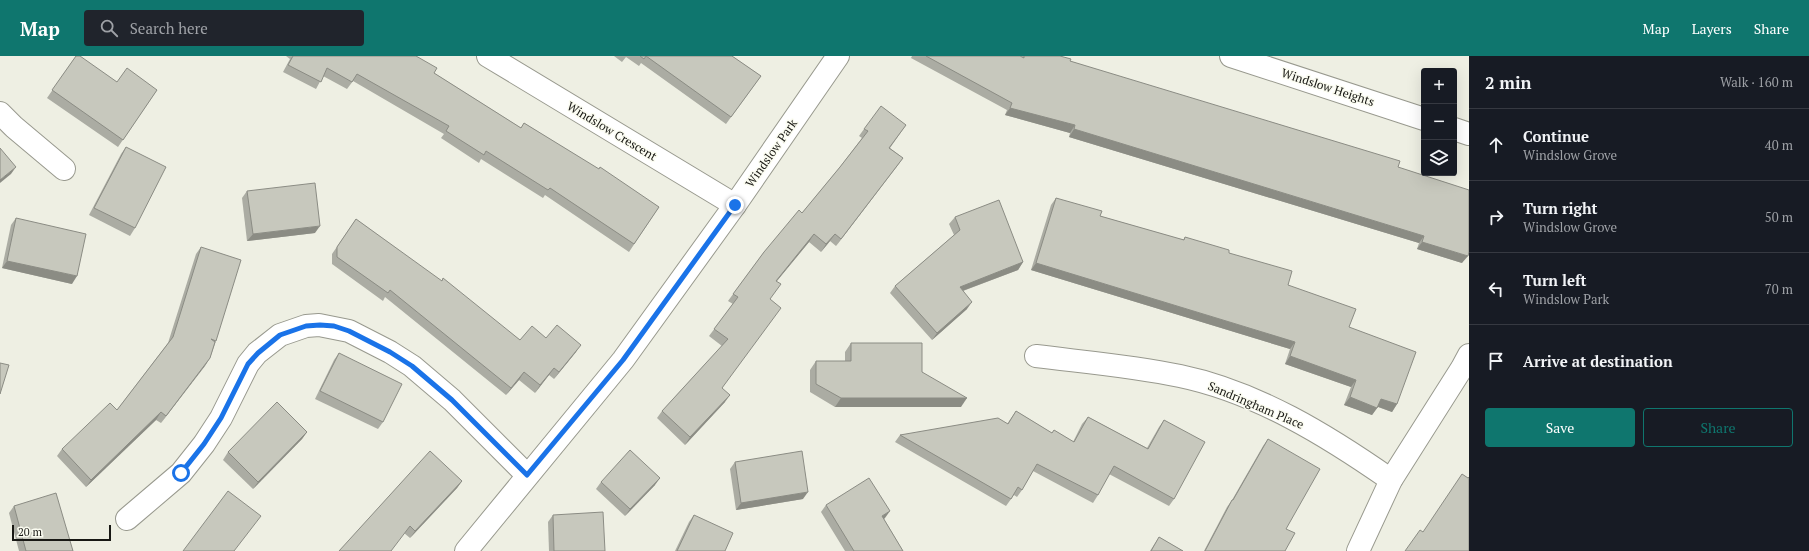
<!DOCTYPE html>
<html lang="en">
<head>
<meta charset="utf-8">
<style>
  :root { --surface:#171b24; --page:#20242c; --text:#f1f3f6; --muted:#9ea1a6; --line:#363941; --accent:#0f766e }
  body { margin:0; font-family:"PT Serif",serif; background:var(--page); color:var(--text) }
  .controls { position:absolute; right:12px; top:12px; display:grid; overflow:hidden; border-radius:4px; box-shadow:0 4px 16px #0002 }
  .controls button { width:36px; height:36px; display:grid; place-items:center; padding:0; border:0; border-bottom:1px solid var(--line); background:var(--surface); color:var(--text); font:20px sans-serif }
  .scale { position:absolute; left:12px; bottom:10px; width:99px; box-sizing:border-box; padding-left:4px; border:2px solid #181814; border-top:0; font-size:11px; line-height:14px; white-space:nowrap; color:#181814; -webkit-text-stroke:3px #fbfcf1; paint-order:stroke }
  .stop { position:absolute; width:12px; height:12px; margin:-9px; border:3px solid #1a73e8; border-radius:50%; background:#fff }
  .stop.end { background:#1a73e8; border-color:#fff; box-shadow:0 1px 4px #0008 }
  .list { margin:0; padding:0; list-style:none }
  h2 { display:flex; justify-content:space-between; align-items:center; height:52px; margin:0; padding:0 16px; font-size:17px }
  h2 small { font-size:13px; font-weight:400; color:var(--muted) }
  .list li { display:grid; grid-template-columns:26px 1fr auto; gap:12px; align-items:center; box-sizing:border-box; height:72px; padding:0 16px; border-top:1px solid var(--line) }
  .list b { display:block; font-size:15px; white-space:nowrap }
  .list p { margin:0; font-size:13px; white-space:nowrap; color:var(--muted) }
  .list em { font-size:13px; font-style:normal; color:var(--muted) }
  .actions { display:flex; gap:8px; padding:12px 16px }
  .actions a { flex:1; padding:9px 0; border:1px solid var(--accent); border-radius:4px; text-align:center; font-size:14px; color:var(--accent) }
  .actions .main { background:var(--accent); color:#fff }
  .icon { flex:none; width:22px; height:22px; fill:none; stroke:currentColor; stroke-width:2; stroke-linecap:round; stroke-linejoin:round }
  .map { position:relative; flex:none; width:1469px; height:495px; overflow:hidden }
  header { display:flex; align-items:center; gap:24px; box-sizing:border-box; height:56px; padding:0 20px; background:var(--accent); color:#fff }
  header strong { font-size:19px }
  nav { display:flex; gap:22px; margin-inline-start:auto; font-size:14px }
  .search { width:280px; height:36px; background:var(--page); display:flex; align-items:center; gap:10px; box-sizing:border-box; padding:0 14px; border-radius:4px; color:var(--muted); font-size:15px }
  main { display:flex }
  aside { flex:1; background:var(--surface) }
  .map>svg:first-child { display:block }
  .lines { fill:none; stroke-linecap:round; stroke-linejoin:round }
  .minor-casing { stroke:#98998e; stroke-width:24 }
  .minor { stroke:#fff; stroke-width:22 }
  .wall { fill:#abaca3 }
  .shaded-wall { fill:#8b8c84 }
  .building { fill:#c7c8bd; stroke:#8b8c84 }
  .route { stroke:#1a73e8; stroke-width:5 }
  .labels { text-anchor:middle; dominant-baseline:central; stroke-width:3; stroke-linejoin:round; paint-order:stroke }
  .street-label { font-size:12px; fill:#181814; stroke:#fbfcf1 }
</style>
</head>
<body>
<header>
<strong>Map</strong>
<div class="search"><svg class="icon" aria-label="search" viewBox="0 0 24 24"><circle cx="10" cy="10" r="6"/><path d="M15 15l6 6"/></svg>Search here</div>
<nav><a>Map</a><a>Layers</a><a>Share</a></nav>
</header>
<main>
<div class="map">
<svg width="1469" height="495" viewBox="0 0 1469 495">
  <rect width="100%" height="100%" fill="#eeefe3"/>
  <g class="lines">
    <defs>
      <g id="minor">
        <path d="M488,0L735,149"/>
        <path d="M1231,0L1424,63"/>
        <path d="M0,57L14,71L64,113"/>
        <path d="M1454,73L1469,78"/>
        <path d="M1036,300C1084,306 1133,310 1180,320C1257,336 1328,380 1391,424"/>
        <path d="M127,463L181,417L204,388L221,362L248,308L257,297L280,279L306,270L319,269L349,275L390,296L412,310L452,344L527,419"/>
        <path d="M466,495L623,304L735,149L838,0"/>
        <path d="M1358,495L1391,424L1462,312L1469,299"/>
      </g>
    </defs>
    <use href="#minor" class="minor-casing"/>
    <use href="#minor" class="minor"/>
  </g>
  <g class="wall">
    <path d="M76,0L117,26L157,34L118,91L47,42Z"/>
    <path d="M286,0H416L434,17L521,72L524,67L659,151L629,196L545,139L543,142L481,103L479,107L441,82L444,78L353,25L347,33L323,20L316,33L283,16L290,3Z"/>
    <path d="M614,0H732L761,20L726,68L641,7L639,10L626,1L622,6Z"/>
    <path d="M912,0H1020L1021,1V0H1060L1070,5L1398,111L1462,207L1417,193L1419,187L1069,81L1070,77L1005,59L1007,54L911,2Z"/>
    <path d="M906,69L890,92L903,102L836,190L830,185L821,196L809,186L777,225L770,243L722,332L725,346L685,389L657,362L662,355L722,290L709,280L733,248L728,245L764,196L802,157L840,111L862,82L859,80L864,73Z"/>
    <path d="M126,91L135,172L130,180L89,159L121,98Z"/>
    <path d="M247,135L315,177L247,185L242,142Z"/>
    <path d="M1056,142L1100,160L1183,184L1185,181L1229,197L1288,229L1349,271L1397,348L1392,356L1378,351L1372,359L1344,349L1351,331L1285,308L1290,293L1031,214L1051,149Z"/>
    <path d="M955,161L1023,206L1018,214L963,235L967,253L932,284L890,237L895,230L954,179L949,168Z"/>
    <path d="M16,162L72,228L2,212L11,169Z"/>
    <path d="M356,163L520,284L546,282L576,296L554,323L549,319L535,337L519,324L506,339L385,241L383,245L332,208V198Z"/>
    <path d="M201,191L216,285L210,302L161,367L156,364L86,431L57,400L62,393L117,354L168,287L196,198Z"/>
    <path d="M851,287L922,316L961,351H835L810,336V314L816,305H845V296Z"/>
    <path d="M339,297L383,366L378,373L315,343L334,304Z"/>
    <path d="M1016,355L1052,377L1054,374L1073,386L1082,368L1088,361L1147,392L1159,371L1164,364L1174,443L1169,450L1109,418L1098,439L1093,447L1033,415L1022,434L1017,441L1014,439L1006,450L895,386L900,379L1007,368Z"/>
    <path d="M307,376L302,383L253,433L223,404L228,396Z"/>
    <path d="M1268,383L1286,473L1285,495H1204L1227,451L1232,444L1263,390Z"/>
    <path d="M735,406L803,443L736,454L730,413Z"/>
    <path d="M462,425L457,432L410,482L404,477L339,495Z"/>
    <path d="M601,426L655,429L625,460L596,433Z"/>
    <path d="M826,449L885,462L884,463L903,495H845L821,456Z"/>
    <path d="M14,450L73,495H19L9,457Z"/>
    <path d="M553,459L605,495H549L548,466Z"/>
    <path d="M694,459L725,495H675L689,466Z"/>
    <path d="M1159,481L1183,495H1150Z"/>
  </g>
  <g class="shaded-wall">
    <path d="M1010,52L1075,69L1070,77L1005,59Z"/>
    <path d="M1074,73L1424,180L1419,187L1069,81Z"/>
    <path d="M903,102L898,109L836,190L841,183Z"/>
    <path d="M16,111L11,118L0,127V124Z"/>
    <path d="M320,170L315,177L247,185L253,178Z"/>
    <path d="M814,178L809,186L771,232L776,225Z"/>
    <path d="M835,178L830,185L821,196L826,188Z"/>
    <path d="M1422,186L1468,200L1462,207L1417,193Z"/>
    <path d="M7,205L77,220L72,228L2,212Z"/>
    <path d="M1023,206L1018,214L954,238L960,231Z"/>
    <path d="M1036,207L1295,286L1290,293L1031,214Z"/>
    <path d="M972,246L967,253L932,284L937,277Z"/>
    <path d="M581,289L576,296L554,323L559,316Z"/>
    <path d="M1290,300L1356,324L1351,331L1285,308Z"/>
    <path d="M210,302L205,310L161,367L166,360Z"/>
    <path d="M554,312L549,319L535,337L540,329Z"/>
    <path d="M524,316L519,324L506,339L511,332Z"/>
    <path d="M730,339L725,346L685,389L690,381Z"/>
    <path d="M1350,341L1377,352L1372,359L1344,349Z"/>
    <path d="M841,342H967L961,351H835Z"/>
    <path d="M1381,343L1397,348L1392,356L1376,350Z"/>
    <path d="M161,356L156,364L86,431L91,424Z"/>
    <path d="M307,376L302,383L253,433L258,426Z"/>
    <path d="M660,422L655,429L625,460L630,453Z"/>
    <path d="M462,425L457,432L410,482L415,475Z"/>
    <path d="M808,436L803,443L736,454L741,447Z"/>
    <path d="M890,455L885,462L877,467L882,460Z"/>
  </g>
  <g class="building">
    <path d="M76,0H80L117,26L127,12L157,34L123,84L52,34Z"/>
    <path d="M293,0H416L437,12L434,17L521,72L524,67L599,113L600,111L659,151L634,188L550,132L548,134L486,95L484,99L446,75L449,70L357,18L352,26L327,12L321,26L288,9Z"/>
    <path d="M640,0H732L761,20L731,61L646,0L644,3Z"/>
    <path d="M926,0H1020L1024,2V0H1060L1071,3L1070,5L1400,105L1398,111L1469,134V196L1468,200L1422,186L1424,180L1074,73L1075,69L1010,52L1012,47Z"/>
    <path d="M881,50L906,69L889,92L903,102L841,183L835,178L826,188L814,178L776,225L781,228L770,243L781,252L722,332L730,339L690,381L662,355L728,283L714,273L738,241L733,238L764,196L799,154L802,157L840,111L868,75L864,73Z"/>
    <path d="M126,91L166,111L135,172L94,152Z"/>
    <path d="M0,92L16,111L0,124Z"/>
    <path d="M315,127L320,170L253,178L247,135Z"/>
    <path d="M1056,142L1102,155L1100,160L1184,184L1185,181L1229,194V197L1292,215L1288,229L1356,253L1349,271L1416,296L1397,348L1381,343L1377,352L1350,341L1356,324L1290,300L1295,286L1036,207Z"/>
    <path d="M999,144L1023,206L960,231L972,246L937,277L895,230L960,174L955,161Z"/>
    <path d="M16,162L86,178L77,220L7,205Z"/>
    <path d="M356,163L442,225L443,222L520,284L532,270L546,282L557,269L581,289L559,316L554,312L540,329L524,316L511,332L390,234L388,237L337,201V191Z"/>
    <path d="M201,191L241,204L216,285L211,283L215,286L210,302L166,360L161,356L91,424L62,393L110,347L117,354L173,281Z"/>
    <path d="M851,287H922V316L967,342H841L816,328V305H851Z"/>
    <path d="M339,297L402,328L383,366L320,335Z"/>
    <path d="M0,307L9,309L0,338Z"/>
    <path d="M277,346L307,376L258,426L228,396Z"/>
    <path d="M1016,355L1052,377L1054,374L1074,386L1088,361L1148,393L1164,364L1205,386L1174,443L1114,410L1098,439L1037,408L1022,434L1018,431L1011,443L900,379L998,362L1008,368Z"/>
    <path d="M1268,383L1320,413L1286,473L1295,477L1285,495H1205L1232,444H1233Z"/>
    <path d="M630,394L660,422L630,453L601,426Z"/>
    <path d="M430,395L462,425L415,475L410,470L391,495H339Z"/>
    <path d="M802,395L808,436L741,447L735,406Z"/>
    <path d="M1462,418L1468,422L1469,421V495H1405L1420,474L1423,476Z"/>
    <path d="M869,422L890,455L882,460L903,495H854L826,449Z"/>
    <path d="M228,435L261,460L234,495H183Z"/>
    <path d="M56,437L73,495H26L14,450Z"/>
    <path d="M603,456L605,495H554L553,459Z"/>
    <path d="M694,459L733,477L725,495H677Z"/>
    <path d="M1159,481L1183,495H1151Z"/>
  </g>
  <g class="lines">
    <path class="route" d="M181,417L204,388L221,362L248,308L258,297L280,279L306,270L320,269L334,270L349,275L390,296L412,310L452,344L527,419L623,304L735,149"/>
  </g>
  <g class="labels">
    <g class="street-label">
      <text transform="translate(1328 31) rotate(18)">Windslow Heights</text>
      <text transform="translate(612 75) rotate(31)">Windslow Crescent</text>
      <text transform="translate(771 97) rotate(-55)">Windslow Park</text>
      <text transform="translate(1256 349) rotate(23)">Sandringham Place</text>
    </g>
  </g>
</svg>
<div class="controls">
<button>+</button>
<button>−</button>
<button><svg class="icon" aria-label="layers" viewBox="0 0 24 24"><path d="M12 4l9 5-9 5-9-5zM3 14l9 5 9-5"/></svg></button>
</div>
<div class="scale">20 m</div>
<div class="stop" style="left:181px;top:417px"></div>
<div class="stop end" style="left:735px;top:149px"></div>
</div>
<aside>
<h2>2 min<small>Walk · 160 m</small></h2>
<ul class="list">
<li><svg class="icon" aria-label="ahead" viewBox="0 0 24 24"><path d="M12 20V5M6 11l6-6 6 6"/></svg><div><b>Continue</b><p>Windslow Grove</p></div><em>40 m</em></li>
<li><svg class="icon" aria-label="right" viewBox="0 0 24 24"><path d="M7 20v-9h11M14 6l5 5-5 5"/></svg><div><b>Turn right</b><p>Windslow Grove</p></div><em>50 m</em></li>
<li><svg class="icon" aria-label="left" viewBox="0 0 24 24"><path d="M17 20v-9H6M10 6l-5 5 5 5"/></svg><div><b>Turn left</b><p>Windslow Park</p></div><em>70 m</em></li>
<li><svg class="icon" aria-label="arrive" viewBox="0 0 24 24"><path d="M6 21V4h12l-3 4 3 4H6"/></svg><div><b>Arrive at destination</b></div></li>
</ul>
<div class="actions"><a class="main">Save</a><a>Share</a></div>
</aside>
</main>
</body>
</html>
